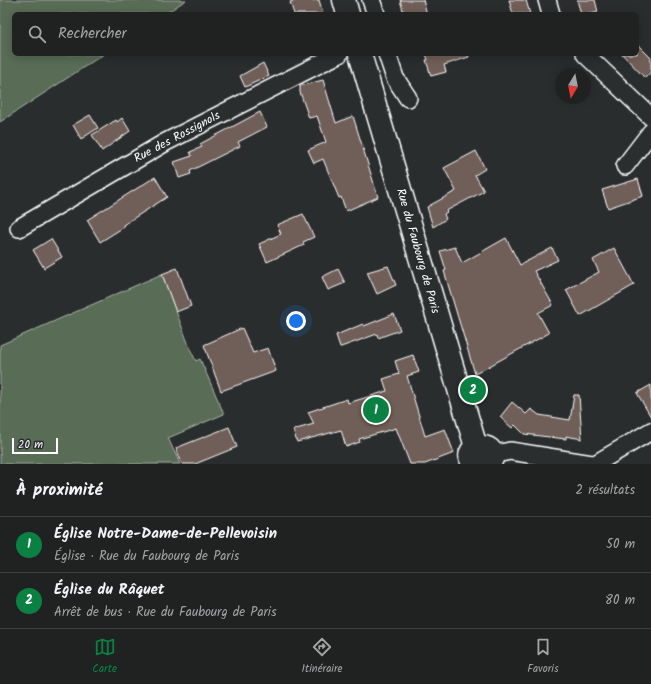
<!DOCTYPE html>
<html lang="fr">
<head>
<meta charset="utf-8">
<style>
  :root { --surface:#202222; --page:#2d2f2f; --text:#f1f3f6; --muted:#a2a4a5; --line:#3d3f40; --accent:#0b8043 }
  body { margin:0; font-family:Kalam,sans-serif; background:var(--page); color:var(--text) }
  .compass { position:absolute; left:555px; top:68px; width:36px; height:36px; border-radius:50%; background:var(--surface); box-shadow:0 2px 10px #0003; rotate:190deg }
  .scale { position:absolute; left:12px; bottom:10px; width:46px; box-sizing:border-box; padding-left:4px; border:2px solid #fff; border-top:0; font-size:11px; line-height:14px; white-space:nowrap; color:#fff; -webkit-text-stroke:3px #2a2d2e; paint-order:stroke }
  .you { position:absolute; left:296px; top:321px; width:14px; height:14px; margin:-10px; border:3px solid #fff; border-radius:50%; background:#1a73e8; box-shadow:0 0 0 6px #1a73e833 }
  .badge { display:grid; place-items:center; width:26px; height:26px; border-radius:50%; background:var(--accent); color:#fff; font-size:13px; font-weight:700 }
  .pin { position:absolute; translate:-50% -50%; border:2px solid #fff; box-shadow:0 1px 4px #0006 }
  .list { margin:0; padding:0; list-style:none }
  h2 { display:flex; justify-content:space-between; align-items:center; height:52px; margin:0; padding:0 16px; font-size:17px }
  h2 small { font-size:13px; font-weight:400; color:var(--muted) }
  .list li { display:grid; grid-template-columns:26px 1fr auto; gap:12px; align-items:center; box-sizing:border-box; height:56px; padding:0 16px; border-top:1px solid var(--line) }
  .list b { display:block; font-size:15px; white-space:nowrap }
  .list p { margin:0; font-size:13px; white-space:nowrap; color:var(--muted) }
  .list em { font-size:13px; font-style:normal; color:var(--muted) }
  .icon { flex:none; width:22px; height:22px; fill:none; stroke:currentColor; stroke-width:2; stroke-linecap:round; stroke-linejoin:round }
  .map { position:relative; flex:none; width:651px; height:464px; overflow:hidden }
  .search { position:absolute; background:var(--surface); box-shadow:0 2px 10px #0003; left:12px; right:12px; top:12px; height:44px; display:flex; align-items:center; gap:10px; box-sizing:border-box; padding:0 14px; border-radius:6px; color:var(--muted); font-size:15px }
  .sheet { height:164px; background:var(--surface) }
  nav { display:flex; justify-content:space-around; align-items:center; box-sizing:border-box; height:56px; border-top:1px solid var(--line); background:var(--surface); font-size:11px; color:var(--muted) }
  nav a { display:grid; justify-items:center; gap:2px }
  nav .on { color:var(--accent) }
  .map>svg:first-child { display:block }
  .green { fill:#596c56; stroke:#acb6aa }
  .building { fill:#705e58; stroke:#fff }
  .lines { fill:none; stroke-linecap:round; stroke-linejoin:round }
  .minor-casing { stroke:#fff; stroke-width:20 }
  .major-casing { stroke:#fff; stroke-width:25 }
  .minor { stroke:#2a2d2e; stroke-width:17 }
  .major { stroke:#2a2d2e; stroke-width:22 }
  .labels { text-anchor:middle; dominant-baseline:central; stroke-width:3; stroke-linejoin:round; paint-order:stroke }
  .street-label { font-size:12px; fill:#fff; stroke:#2a2d2e }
</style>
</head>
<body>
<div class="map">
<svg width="651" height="464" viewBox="0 0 651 464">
  <rect width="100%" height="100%" fill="#2a2d2e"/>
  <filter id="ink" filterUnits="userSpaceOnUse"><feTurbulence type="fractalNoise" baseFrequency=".025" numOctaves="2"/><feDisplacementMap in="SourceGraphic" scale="8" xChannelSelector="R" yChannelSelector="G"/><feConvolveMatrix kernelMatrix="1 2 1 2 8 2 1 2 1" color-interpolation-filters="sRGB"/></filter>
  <g filter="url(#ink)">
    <g class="green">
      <path d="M0,0H186L165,14H14V54H104L0,122Z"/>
      <path d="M162,274L191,351L196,361L200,359L224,414L168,438L180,464H0V345Z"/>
    </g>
    <g class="building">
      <path d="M297,0H319L323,14H294L290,2Z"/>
      <path d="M400,0H423L427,14H404Z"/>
      <path d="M509,0H526L530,14H513Z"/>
      <path d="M577,0H595L598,12L591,14H581Z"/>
      <path d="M637,44L651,58V72L645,78L622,54H637Z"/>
      <path d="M426,54H468L469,57L444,65L446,72L431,76L426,60H428Z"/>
      <path d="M263,63L269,76L245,87L240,76Z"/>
      <path d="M323,80L336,123L353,116L378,197L346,211L341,197L339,198L323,159L314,163L308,150L326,142L317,116L309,118L300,92V86Z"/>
      <path d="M260,112L267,127L238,142L240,146L190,171L191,174L179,178L174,162L192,156L190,152L202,147L200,144Z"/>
      <path d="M90,115L98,128L81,139L73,125Z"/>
      <path d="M122,118L130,131L102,151L92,135L116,120L117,122Z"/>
      <path d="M476,151L485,169L475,175L484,191L446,211L447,212L444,214L446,219L433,227L427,207L456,191L444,168Z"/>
      <path d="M155,177L167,197L123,225L124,227L100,242L87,220Z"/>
      <path d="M638,179L643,196L608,208L602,190Z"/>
      <path d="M303,214L314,237L303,242L304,245L267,262L259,244L281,234L277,225Z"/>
      <path d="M506,238L520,265L552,248L558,260L534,271L553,305L538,313L549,333L475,374L444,271L446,270L440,251L455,247L462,263Z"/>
      <path d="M51,239L62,257L44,268L33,250Z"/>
      <path d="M614,248L634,285L580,316L566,290L599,272L593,260Z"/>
      <path d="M388,266L396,285L377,294L367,272Z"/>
      <path d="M177,268L191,306L176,312L162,274Z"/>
      <path d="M338,269L345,283L328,290L322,277Z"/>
      <path d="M394,314L400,330L378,338L377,334L341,347H340L336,335L363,324L364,326Z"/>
      <path d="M242,328L253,353L268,348L276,371L221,391L204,345Z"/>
      <path d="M413,355L419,372L407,376L425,436L445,429L454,453L425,464H410L396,428L359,439L360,442L346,447L341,430L297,442L293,430L314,424L308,412L347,399L348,403L387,391L383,379L399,374L395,361Z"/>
      <path d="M651,385V417L637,393Z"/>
      <path d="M574,395H579L582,439L566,436V439L524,434L515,425L512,428L500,417L512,402L526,414L531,409L539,415L570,420Z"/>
      <path d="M229,427L237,447L195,464H182L176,448Z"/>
    </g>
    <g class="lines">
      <defs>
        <g id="minor">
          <path d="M371,0L376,14"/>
          <path d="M547,0L551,14"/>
          <path d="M387,54L395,78L408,98"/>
          <path d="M585,54L651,117"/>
          <path d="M625,166L651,132"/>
          <path d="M19,228L166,142L339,54"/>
          <path d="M492,455L510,451L592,464"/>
          <path d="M595,464L651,431"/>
        </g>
        <g id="major">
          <path d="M344,0L348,14"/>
          <path d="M360,54L476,447"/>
          <path d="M474,464C457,442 505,441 489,464"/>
        </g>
      </defs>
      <use href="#minor" class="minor-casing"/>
      <use href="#major" class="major-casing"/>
      <use href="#minor" class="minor"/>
      <use href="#major" class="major"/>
    </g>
  </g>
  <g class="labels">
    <g class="street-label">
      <text transform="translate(177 137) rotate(-28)">Rue des Rossignols</text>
      <text transform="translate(418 251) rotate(74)">Rue du Faubourg de Paris</text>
    </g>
  </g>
</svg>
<svg class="compass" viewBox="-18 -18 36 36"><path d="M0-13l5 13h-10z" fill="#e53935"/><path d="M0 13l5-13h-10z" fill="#a2a4a5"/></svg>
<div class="scale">20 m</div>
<div class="you"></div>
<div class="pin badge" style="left:376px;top:410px">1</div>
<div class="pin badge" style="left:473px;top:390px">2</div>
<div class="search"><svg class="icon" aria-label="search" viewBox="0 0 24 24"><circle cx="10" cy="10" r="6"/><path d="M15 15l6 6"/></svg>Rechercher</div>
</div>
<section class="sheet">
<h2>À proximité<small>2 résultats</small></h2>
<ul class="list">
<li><span class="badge">1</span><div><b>Église Notre-Dame-de-Pellevoisin</b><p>Église · Rue du Faubourg de Paris</p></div><em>50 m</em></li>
<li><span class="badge">2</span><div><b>Église du Râquet</b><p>Arrêt de bus · Rue du Faubourg de Paris</p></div><em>80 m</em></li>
</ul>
</section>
<nav>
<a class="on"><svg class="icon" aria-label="map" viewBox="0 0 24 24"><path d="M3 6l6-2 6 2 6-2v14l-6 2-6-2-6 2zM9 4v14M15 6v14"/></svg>Carte</a>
<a><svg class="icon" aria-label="directions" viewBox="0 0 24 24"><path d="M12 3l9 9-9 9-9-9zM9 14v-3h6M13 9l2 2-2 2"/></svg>Itinéraire</a>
<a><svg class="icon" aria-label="saved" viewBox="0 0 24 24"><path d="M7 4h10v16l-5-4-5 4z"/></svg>Favoris</a>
</nav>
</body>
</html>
